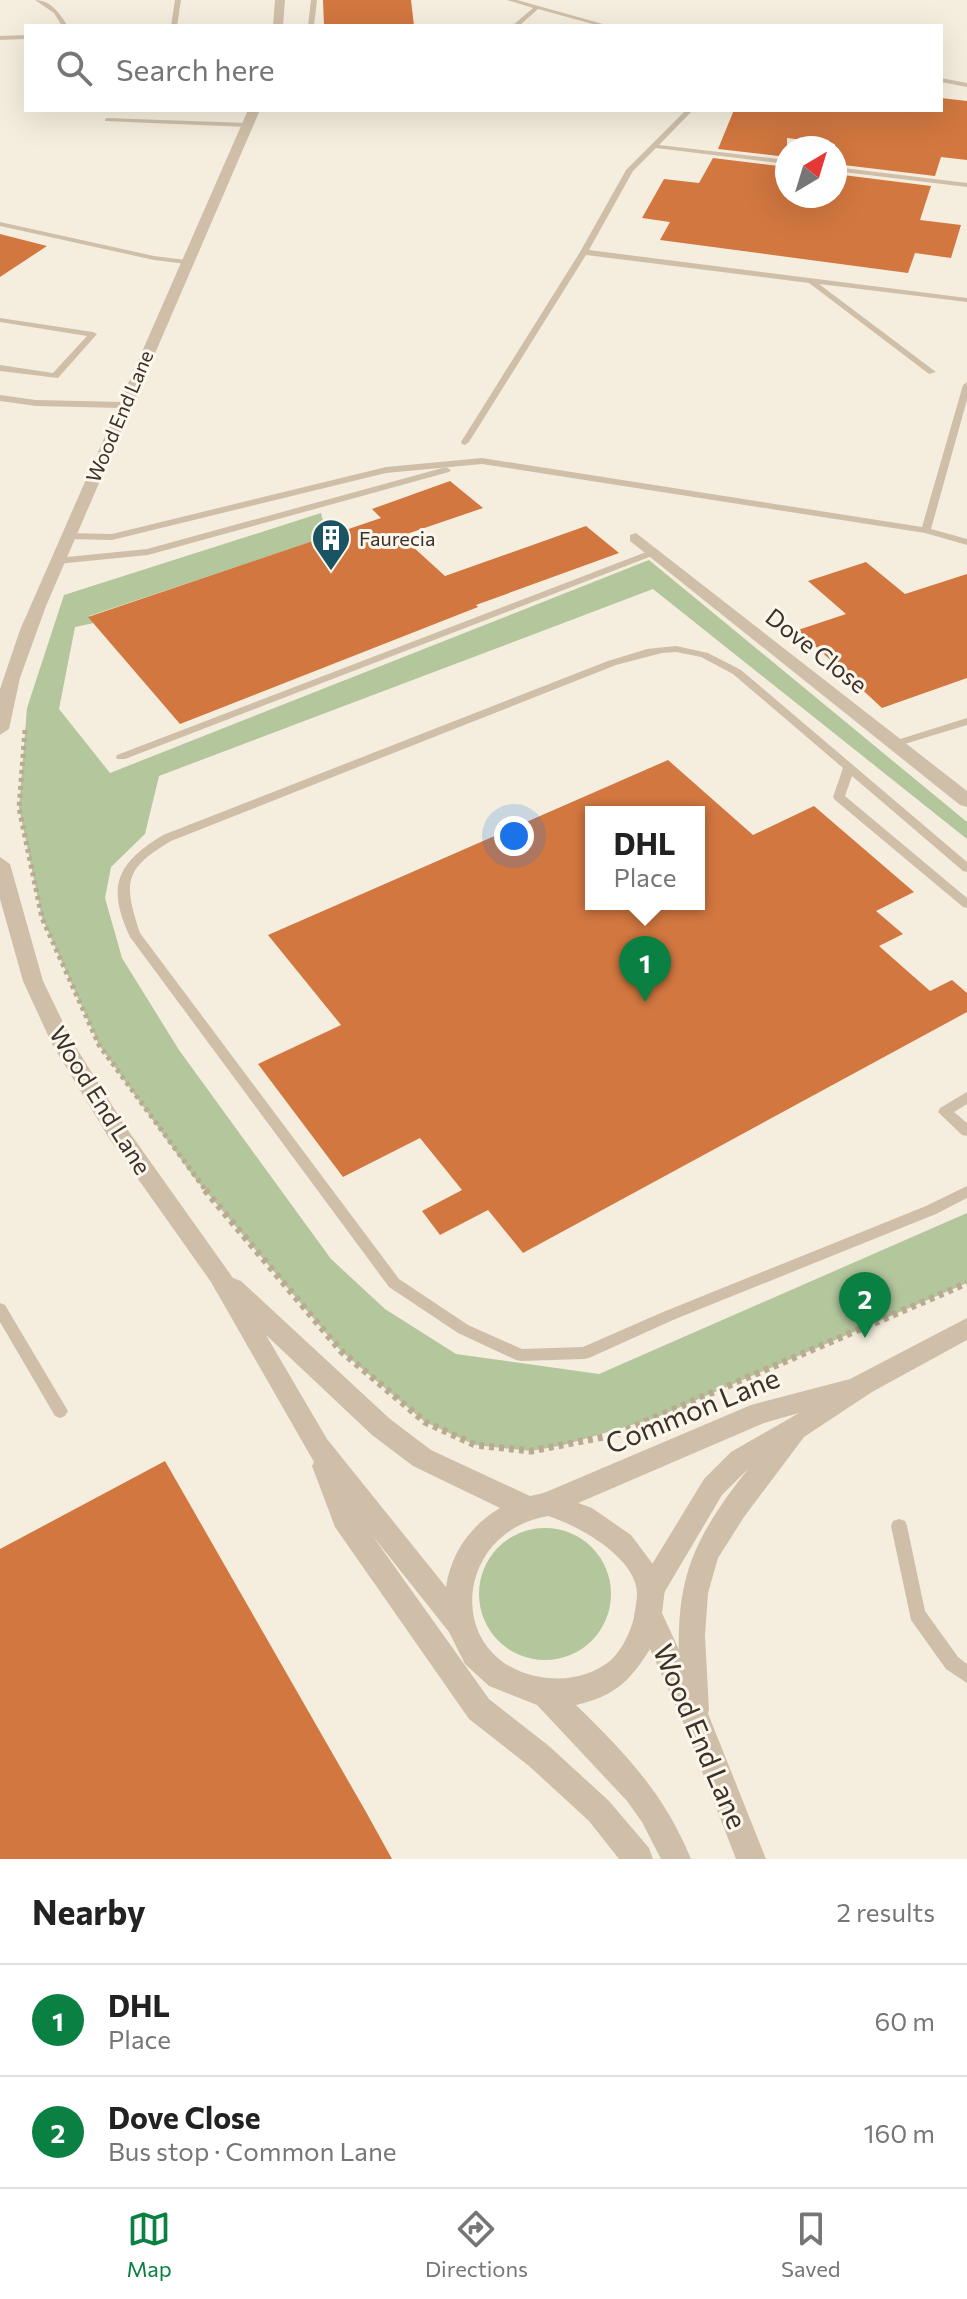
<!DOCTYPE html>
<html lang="en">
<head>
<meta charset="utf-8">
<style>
  :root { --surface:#fff; --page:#f2f2f2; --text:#222; --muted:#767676; --line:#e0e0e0; --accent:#0b8043 }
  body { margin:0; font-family:Commissioner,sans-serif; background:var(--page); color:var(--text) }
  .compass { position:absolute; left:775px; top:136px; width:72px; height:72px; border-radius:50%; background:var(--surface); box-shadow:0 8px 32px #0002; rotate:38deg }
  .you { position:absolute; left:514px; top:836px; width:28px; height:28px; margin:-20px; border:6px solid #fff; border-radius:50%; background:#1a73e8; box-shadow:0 0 0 12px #1a73e833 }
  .badge { display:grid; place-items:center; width:52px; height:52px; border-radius:50%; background:var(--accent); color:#fff; font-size:26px; font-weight:700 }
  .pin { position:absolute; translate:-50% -66px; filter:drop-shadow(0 2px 4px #0008) }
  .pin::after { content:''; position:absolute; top:42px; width:28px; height:24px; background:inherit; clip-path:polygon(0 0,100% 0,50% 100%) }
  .popup { position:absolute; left:585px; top:806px; width:120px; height:104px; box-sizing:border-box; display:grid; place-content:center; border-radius:0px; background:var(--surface); filter:drop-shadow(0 2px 6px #0005); font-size:26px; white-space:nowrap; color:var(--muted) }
  .popup b { font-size:30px; color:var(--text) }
  .popup::after { content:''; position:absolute; left:50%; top:100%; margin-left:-16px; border:16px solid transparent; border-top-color:var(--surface) }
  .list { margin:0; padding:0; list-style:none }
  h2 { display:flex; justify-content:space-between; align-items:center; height:104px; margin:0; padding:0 32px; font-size:34px }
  h2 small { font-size:26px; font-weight:400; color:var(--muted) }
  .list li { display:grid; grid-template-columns:52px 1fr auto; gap:24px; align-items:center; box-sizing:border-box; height:112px; padding:0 32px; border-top:2px solid var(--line) }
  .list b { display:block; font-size:30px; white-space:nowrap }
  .list p { margin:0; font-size:26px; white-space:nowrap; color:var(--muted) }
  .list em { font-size:26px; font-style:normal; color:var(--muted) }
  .icon { flex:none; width:44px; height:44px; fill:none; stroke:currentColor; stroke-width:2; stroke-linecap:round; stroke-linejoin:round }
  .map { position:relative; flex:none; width:967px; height:1859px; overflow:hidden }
  .search { position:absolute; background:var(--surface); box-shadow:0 8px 32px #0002; left:24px; right:24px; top:24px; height:88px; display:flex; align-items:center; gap:20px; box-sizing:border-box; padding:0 28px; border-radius:0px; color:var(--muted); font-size:30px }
  .sheet { height:328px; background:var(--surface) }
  nav { display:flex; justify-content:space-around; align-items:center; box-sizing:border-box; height:112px; border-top:2px solid var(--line); background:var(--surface); font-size:22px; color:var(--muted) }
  nav a { display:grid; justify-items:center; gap:4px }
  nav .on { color:var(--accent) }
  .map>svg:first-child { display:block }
  .green { fill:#b3c69c }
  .building { fill:#d27740; fill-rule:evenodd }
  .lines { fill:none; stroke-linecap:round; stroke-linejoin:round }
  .path-far1 { stroke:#bbaa92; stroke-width:5; stroke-dasharray:4 4; stroke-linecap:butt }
  .path { stroke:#bbaa92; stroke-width:7; stroke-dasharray:5 5; stroke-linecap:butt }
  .service { fill:#cfbfa9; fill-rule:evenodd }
  .minor { fill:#cfbfa9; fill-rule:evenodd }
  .tertiary { fill:#cfbfa9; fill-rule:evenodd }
  .labels { text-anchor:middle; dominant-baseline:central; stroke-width:6; stroke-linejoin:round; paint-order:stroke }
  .far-street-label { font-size:20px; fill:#3c3129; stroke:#fcf7ec }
  .far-poi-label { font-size:20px; fill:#3c3129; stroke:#fcf7ec; text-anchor:start }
  .street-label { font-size:24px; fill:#3c3129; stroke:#fcf7ec }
  .near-street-label { font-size:28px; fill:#3c3129; stroke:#fcf7ec }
</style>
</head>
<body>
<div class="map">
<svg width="967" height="1859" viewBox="0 0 967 1859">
  <rect width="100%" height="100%" fill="#f5eede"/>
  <g class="green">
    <path d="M321,513L327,537L89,616L94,623L75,627L59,709L110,773L649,560L967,822V839L653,589L159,776L145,834L111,867L105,898L122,958L179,1050L331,1259L385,1309L456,1354L599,1374L967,1213V1283L655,1418L564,1445L531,1451L475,1445L425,1422L341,1351L193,1176L99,1045L42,918L19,808L27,708L64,595Z"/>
    <circle cx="545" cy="1594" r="66"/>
  </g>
  <g class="building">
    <path d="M323,0H411L414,26H324Z"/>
    <path d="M941,98L967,101V160L941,157L935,176L835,164V144L787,138V157L718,149L734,110H941Z"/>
    <path d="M713,158L787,167V196H835V174L931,186L920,220L961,225L951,258L915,253L908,273L660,240L670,222L642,218L664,179L699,183Z"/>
    <path d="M0,234L47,246L0,277Z"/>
    <path d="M450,481L483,508L401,536L445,576L586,526L619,553L476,605L478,607L180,724L88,617L381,518L372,509Z"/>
    <path d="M866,562L905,594L967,574V678L882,708L798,630L846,614L808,581Z"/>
    <path d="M668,760L753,835L814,806L914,892L876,911L903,934L879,946L930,991L952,980L967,993V1012L523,1253L488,1210L440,1235L422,1211L462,1190L420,1138L343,1177L258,1064L341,1025L268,935ZM591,812H699V904H591Z"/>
    <path d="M165,1461L366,1812L392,1859H0V1549Z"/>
  </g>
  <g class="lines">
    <path class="path-far1" d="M25,730L19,808L42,918L99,1045L207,1192"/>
    <path class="path" d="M205,1190L341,1351L425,1422L475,1445L531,1451L614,1435L967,1283"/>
    <g class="service">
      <path d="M35,0C51,0 60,14 68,26H62L54,13Z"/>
      <path d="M175,0H181L177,26H171Z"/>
      <path d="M311,0H317L314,26H308Z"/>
      <path d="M507,0H517L610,26H600L538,9L519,26H512L533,8Z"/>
      <path d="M26,35V39L0,40V36Z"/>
      <path d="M941,78L967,83V87L941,82Z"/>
      <path d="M686,110H693L659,145L787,160V164L656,148L633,171L589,250L967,298V302L819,284L936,372L929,374L809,283L586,255L469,442L465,445L462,444L461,442L580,252L626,170Z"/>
      <path d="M107,118L247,123L250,125L247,127L105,121V119Z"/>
      <path d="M835,167L967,183V187L835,171Z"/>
      <path d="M0,222L154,256L186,260L190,262L186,264L154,260L0,226Z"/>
      <path d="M0,318L93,332L97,334L58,378L0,371V365L53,373L87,336L0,322Z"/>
      <path d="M967,382V400L931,529L967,539V545L925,533L482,464L386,473L112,540L68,539L63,536L68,533L112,534L386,467L482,458L922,527L963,385Z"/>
      <path d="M0,395L36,400L123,402L127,405L123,408L36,406L0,401Z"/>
      <path d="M446,467L451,470L449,472L148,555L57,564L52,561L57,558L147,549Z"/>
      <path d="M654,549L657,550V554L125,759H117L116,757L117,755Z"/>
      <path d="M676,646L708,653L741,670L967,862V872L963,871L852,776L845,796L967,898V908L963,907L835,800L833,797L843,768L733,674L701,657L676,652L662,653L616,665L171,841C124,869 123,882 140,933L399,1279L468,1325L522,1349L583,1347L663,1312L926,1206L967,1186V1198L936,1214L673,1320L589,1358L584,1359L521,1361L516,1360L458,1333L389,1287L130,937C106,886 117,863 163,835L608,661L647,649Z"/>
      <path d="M967,718V725L898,746L893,743L894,741Z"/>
      <path d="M967,1092V1104L954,1112L967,1123V1136L962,1135L938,1112L940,1108Z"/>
      <path d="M0,1303L5,1305L65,1406L68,1411L65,1416L60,1418L55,1416L0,1322Z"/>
      <path d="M899,1519L905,1521L907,1526L925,1611L958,1657L967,1664V1683L946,1669L911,1620L891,1526L893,1521Z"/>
    </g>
    <g class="minor">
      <path d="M636,533L967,791V807L960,805L630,541V535Z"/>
      <path d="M967,1318V1340L872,1392L804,1437L744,1517L718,1558L708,1593L705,1636L709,1710L705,1720L695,1724L685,1720L681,1710C675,1597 676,1559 749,1468L722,1495L661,1598L651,1602L641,1598L637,1589L704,1479L731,1452L799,1413L764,1423L548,1516L539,1513L535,1504L539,1495L751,1405L850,1379Z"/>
    </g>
    <g class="tertiary">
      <path d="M275,0H285L283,26H273Z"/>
      <path d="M248,110H260L46,606L20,678L9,729L0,735V689L20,630Z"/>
      <path d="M0,857L10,864L43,981L72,1041L125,1126L233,1278L241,1281L390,1419L431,1450L530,1496L548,1492L592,1508L631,1535L652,1563L665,1589L662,1613L705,1706L766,1859H736L683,1722L650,1649C630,1681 615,1696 576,1705C626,1754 664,1793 691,1859H661L642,1822L627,1801L537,1705L489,1686L465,1664L449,1632L372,1535L489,1699L549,1746L609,1801L649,1848L653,1859H619L589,1821L529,1766L469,1719L335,1527L312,1466L314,1462L211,1282L109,1138L52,1044L23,981L0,899ZM266,1335L372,1435L413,1466L500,1508C471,1525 451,1553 446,1587L327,1439ZM548,1516C577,1525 636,1557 637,1593C637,1600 635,1610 634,1617C631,1631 622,1650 611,1660C593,1675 571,1680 548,1678C444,1667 450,1533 548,1516Z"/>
    </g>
  </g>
  <defs>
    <symbol id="building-pin" viewBox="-11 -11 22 30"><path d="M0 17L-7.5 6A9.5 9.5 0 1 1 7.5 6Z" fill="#1a5362" stroke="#fcf7ec"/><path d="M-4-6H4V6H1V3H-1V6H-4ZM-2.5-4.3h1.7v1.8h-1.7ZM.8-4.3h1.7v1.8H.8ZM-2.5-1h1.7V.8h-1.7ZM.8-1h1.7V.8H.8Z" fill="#fff"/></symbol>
  </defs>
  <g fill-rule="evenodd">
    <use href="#building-pin" x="309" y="516" width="44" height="60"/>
  </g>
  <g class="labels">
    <g class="far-street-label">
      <text transform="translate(119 416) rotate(-67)">Wood End Lane</text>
    </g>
    <g class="far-poi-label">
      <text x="359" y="538">Faurecia</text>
    </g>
    <g class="street-label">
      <text transform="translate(817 650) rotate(38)">Dove Close</text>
      <text transform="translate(101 1100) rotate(58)">Wood End Lane</text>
    </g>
    <g class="near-street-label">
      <text transform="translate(692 1410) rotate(-22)">Common Lane</text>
      <text transform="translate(701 1736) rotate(67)">Wood End Lane</text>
    </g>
  </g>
</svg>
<svg class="compass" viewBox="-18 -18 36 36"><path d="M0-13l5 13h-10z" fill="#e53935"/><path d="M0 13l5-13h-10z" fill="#767676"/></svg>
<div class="you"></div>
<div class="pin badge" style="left:645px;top:1002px">1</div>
<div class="popup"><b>DHL</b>Place</div>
<div class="pin badge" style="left:865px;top:1338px">2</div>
<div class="search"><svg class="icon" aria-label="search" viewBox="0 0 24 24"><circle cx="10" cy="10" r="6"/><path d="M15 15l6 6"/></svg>Search here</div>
</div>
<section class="sheet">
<h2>Nearby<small>2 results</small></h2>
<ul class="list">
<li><span class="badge">1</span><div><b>DHL</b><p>Place</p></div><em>60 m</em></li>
<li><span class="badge">2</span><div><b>Dove Close</b><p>Bus stop · Common Lane</p></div><em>160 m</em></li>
</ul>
</section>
<nav>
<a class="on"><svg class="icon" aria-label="map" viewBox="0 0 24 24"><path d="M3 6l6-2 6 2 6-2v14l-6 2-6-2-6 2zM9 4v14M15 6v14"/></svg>Map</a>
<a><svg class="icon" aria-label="directions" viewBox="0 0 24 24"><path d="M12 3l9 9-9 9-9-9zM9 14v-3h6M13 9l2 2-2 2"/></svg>Directions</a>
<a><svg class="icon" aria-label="saved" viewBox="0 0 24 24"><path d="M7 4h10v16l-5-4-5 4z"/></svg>Saved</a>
</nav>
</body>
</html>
